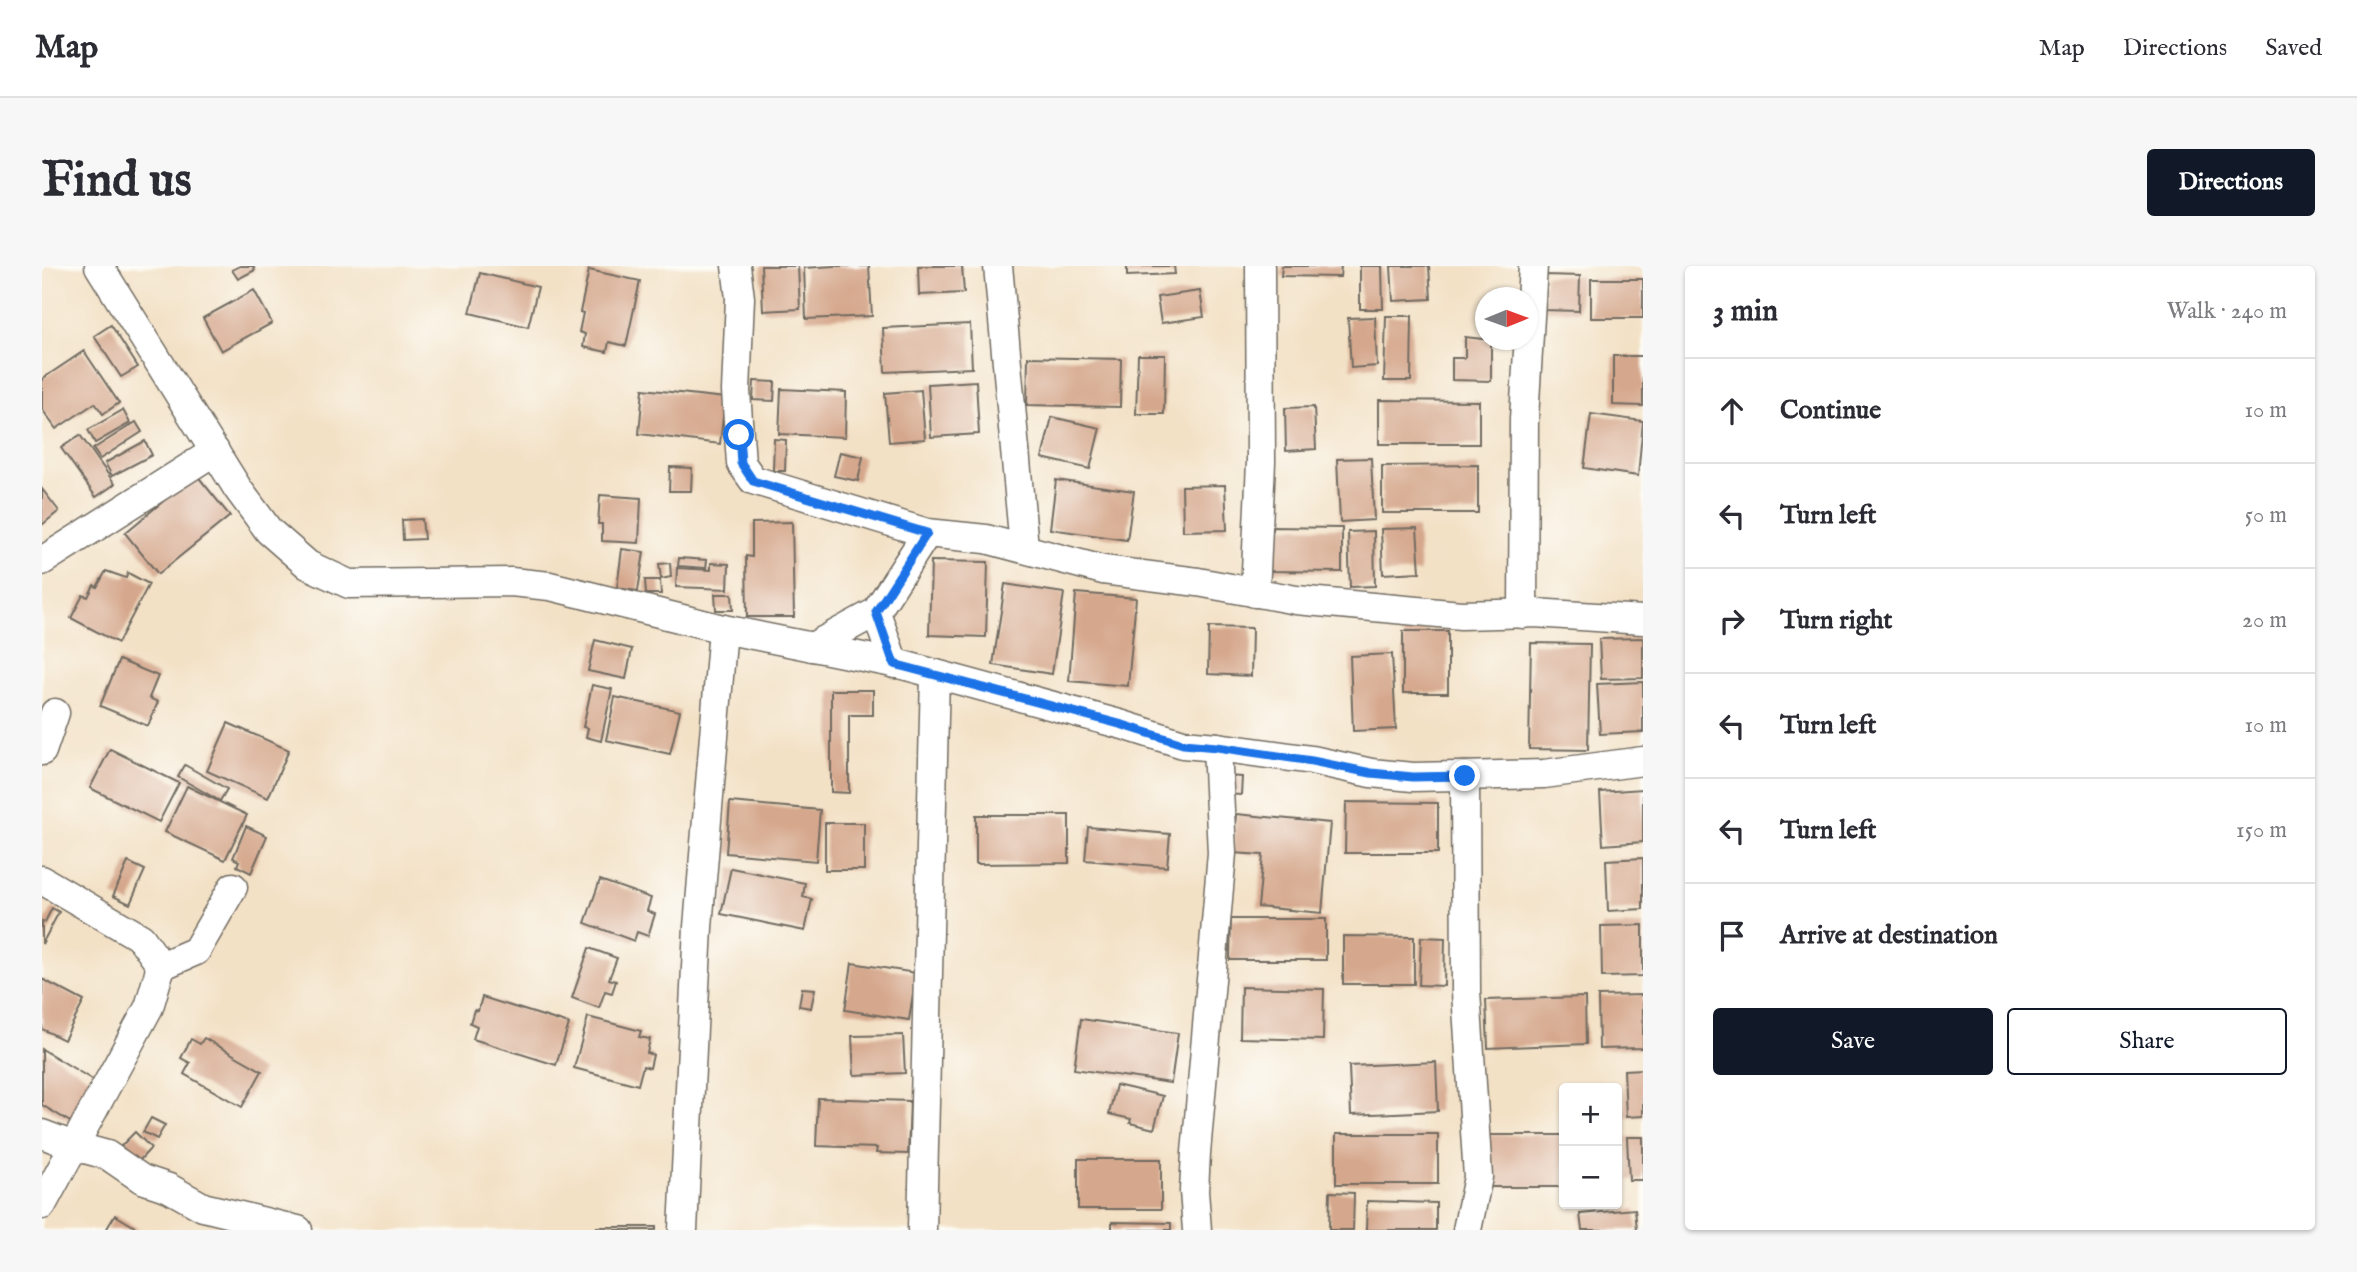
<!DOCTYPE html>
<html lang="en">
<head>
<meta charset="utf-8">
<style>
  :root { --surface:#fff; --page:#f7f7f7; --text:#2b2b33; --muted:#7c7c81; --line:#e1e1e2; --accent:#111827 }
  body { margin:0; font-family:"IM FELL English",serif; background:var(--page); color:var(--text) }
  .controls { position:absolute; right:21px; bottom:21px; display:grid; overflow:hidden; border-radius:7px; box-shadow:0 2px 5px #0004 }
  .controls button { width:63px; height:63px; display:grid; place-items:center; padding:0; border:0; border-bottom:2px solid var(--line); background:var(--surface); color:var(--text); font:35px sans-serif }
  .compass { position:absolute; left:1433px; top:21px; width:63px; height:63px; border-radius:50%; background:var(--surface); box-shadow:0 2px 5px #0004; rotate:89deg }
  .stop { position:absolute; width:21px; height:21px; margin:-16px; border:5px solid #1a73e8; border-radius:50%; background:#fff }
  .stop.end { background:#1a73e8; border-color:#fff; box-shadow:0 2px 7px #0008 }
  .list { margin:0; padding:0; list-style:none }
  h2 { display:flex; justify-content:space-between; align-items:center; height:91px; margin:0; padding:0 28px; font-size:30px }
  h2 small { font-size:23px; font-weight:400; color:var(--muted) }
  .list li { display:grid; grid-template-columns:46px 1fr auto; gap:21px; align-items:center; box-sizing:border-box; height:105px; padding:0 28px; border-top:2px solid var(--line) }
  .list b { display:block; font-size:26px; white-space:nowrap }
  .list em { font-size:23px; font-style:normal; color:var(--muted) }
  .actions { display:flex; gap:14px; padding:21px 28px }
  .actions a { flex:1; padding:16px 0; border:2px solid var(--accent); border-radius:7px; text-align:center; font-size:24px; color:var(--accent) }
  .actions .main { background:var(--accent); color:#fff }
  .icon { flex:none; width:38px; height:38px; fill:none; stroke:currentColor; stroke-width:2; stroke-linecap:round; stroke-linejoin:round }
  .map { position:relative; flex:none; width:1601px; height:964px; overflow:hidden; border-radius:7px }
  header { display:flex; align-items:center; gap:42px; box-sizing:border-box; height:98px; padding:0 35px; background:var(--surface); border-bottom:2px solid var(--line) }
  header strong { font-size:33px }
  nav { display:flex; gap:38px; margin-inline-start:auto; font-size:24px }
  .intro { display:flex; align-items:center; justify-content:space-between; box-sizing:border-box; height:168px; padding:0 42px }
  h1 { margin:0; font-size:49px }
  .button { padding:18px 32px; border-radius:7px; background:var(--accent); color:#fff; font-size:24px; font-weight:700 }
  main { display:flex; gap:42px; padding:0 42px }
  aside { flex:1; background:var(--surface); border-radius:7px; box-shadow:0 2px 5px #0004 }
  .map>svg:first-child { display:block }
  .building { fill:#d5a78c }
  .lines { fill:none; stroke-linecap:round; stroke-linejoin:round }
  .street-casing { stroke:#716b61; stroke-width:31 }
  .street { stroke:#fff; stroke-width:28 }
  .route { stroke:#1a73e8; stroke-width:9 }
</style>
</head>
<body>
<header>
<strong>Map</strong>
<nav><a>Map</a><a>Directions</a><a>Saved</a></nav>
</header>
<div class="intro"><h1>Find us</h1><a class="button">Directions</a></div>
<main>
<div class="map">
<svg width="1601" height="964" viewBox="0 0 1601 964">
  <rect width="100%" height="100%" fill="#fdfcf7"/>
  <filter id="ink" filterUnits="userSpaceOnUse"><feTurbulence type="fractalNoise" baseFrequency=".0143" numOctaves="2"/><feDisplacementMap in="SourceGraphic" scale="14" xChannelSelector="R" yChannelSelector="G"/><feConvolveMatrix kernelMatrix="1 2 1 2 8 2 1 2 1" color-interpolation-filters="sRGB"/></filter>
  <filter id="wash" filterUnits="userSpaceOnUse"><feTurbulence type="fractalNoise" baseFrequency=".00686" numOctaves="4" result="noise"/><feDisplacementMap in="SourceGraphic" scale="28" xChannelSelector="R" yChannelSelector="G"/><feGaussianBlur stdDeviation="1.57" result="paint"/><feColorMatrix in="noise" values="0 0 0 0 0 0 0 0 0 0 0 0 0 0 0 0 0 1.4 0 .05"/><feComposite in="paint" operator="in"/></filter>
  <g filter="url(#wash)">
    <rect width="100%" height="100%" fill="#f3e1c6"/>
    <g id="blocks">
      <g class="building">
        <path d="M198,0H211L213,4L196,13L190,4Z"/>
        <path d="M719,0H756L758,43L721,45Z"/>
        <path d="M792,0H827L830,50L764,53L762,2Z"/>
        <path d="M876,0H920L922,27L877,29Z"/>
        <path d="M1085,0H1132L1133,8L1085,10Z"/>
        <path d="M1240,0H1299L1298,11L1239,10Z"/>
        <path d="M1318,0H1340L1341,43H1318Z"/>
        <path d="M1349,0H1387L1389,33L1351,35Z"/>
        <path d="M547,4L598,15L584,80L567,76L565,86L541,81L543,68L537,66L541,47L538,46Z"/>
        <path d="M438,7L496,21L486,61L428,47Z"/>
        <path d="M1503,9L1538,10L1537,45L1501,44Z"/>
        <rect x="1549" y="13" width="52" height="39"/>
        <path d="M212,24L230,57L179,85L161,52Z"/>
        <path d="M1158,25L1162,51L1119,57L1115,31Z"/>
        <path d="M1344,50H1370L1369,115H1342Z"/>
        <path d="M1333,51L1335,100L1309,102L1306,52Z"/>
        <path d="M928,58L930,102L843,106L841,62Z"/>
        <path d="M69,59L96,101L79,111L52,70Z"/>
        <path d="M1423,71L1449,74V115L1410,114V92H1423Z"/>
        <path d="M42,85L77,137L61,148L53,137L14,163L0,143V113Z"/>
        <path d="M1096,89H1123L1122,148H1094Z"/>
        <path d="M1571,90H1601V140L1571,139Z"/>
        <path d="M986,91L1079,93L1078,141L985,139Z"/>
        <path d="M712,115L733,116L732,135L711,134Z"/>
        <path d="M934,115L937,168L889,171L886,118Z"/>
        <path d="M601,123L683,132L678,178L597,168Z"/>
        <path d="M739,123L804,126L803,171L737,168Z"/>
        <path d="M879,124L883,173L847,176L843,127Z"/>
        <path d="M1337,134L1437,135V178H1337Z"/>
        <path d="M1272,141L1274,183L1244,185L1243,142Z"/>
        <path d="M81,144L88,157L53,177L46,164Z"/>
        <path d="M1549,148L1601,155L1596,210L1542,202Z"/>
        <path d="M1010,151L1058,162L1048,203L1000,192Z"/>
        <path d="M94,156L100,166L58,193L51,183Z"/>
        <path d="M38,169L73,218L54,231L19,182Z"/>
        <path d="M732,173L744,174L743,205H731Z"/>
        <path d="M103,175L110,189L70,210L63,197Z"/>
        <path d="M798,186L821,191L816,215L792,210Z"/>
        <path d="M1329,192L1332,254L1298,256L1295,193Z"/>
        <path d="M1436,199V247H1340V200Z"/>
        <path d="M628,201L650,202L649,225H627Z"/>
        <path d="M154,208L188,250L116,308L83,267Z"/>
        <path d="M1014,214L1092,225L1085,274L1008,263Z"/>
        <path d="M1183,219L1185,264L1141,265L1140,220Z"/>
        <path d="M0,223L17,245L0,259Z"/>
        <path d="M558,229L599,232L597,277L560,275V258H556Z"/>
        <path d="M380,253L382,273L361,274L360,254Z"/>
        <path d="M750,256L752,351H705L704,290L710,291V257Z"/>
        <path d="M1229,261L1300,262V306L1228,305Z"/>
        <path d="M1375,262L1378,306L1341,308L1339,263Z"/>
        <path d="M1332,265L1333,320L1308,321L1306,266Z"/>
        <path d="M580,283L602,286L596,325L575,322Z"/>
        <path d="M637,292L665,294L664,302L636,300Z"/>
        <path d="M889,295L946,296L944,371L887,369Z"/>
        <path d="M628,297L629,311L619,313L617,298Z"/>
        <path d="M669,297L687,298L686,323L634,321L635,302L669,304Z"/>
        <path d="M64,305L84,312L86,307L107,318L76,377L29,352L41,329L46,331L52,319L55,321Z"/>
        <path d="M603,314H618L619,328H604Z"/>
        <path d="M963,318L1022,327L1010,408L951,399Z"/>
        <path d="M1034,327L1094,332L1086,420L1027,415Z"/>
        <path d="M673,328H690L691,344H674Z"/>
        <path d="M1167,361L1210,362L1209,410L1166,408Z"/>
        <rect x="1361" y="365" width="45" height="62"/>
        <path d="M1601,372V412L1559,413L1557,373Z"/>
        <path d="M553,374L590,383L584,413L546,405Z"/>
        <path d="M1489,377L1548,378L1546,484L1487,483Z"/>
        <path d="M1350,388L1354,463L1311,465L1308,390Z"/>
        <path d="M77,394L116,410L107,432L116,436L106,460L58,440Z"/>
        <path d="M1601,416V466L1558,468L1555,418Z"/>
        <path d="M550,419L570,423L559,475L544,471L546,462L541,461Z"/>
        <path d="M789,424H831V449H807V527L789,526Z"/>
        <path d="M573,431L638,445L628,488L564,474Z"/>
        <path d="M186,457L247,484L226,532L165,505Z"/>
        <path d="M68,483L137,517L117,556L48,522Z"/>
        <path d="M143,499L185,523L178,535L136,511Z"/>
        <path d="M1184,510L1200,511L1199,529L1183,528Z"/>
        <path d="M145,520L205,549L183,594L123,566Z"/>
        <path d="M1601,523V576L1561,579L1558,526Z"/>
        <path d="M688,536L778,544L774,595L684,587Z"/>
        <path d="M1304,536L1396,537V587H1303Z"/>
        <path d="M1194,548L1288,557L1280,647L1216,641L1221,589L1191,587Z"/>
        <path d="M934,549H1027V597L934,598Z"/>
        <rect x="783" y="557" width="39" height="47"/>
        <path d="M204,560L225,570L209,607L195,600L197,595L191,592Z"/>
        <path d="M1046,561L1128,568L1125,601L1043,594Z"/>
        <path d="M1601,592V643L1566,645L1564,594Z"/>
        <path d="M86,596L103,604L88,638L71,630Z"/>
        <path d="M689,602L763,617L761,631L770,633L763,665L679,648Z"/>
        <path d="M558,614L609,632L605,645L613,648L606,670L595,666L592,675L543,657Z"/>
        <path d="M10,642L17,646L0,678V655L3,656Z"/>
        <path d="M1189,653H1284V694H1188Z"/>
        <path d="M1601,659V710L1560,711L1559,660Z"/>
        <path d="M1301,670L1372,671V718H1301Z"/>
        <path d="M1379,671L1403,672L1402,720L1377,719Z"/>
        <path d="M547,682L575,692L567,713L574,715L570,727L563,725L557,742L530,732Z"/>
        <path d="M810,697L874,707L867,754L803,744Z"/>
        <path d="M0,713L42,735L22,774L0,763Z"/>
        <path d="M1199,721L1282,723L1281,774L1198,772Z"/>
        <path d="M760,722L773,723L769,742L757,740Z"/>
        <path d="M1601,729V782L1557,783L1556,730Z"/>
        <path d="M440,731L527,758L514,799L431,773L435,760L428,757L432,744L436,745Z"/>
        <path d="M1543,731L1544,778L1446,782L1444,734Z"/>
        <path d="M546,751L599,765L597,771L608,773L605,787L611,789L608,802L601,800L596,819L532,802Z"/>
        <path d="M1039,753L1136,767L1129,817L1032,803Z"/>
        <path d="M861,769L863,807L812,809L810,770Z"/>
        <path d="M162,772L220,805L200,841L142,808L148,797L139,792L149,773L158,778Z"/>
        <path d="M0,783L59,819L35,860L0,839Z"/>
        <path d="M1394,796L1396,845L1309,849L1307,800Z"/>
        <path d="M1601,803V850L1584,851L1582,804Z"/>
        <path d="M1074,819L1121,830L1112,863L1088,857L1089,853L1067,848Z"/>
        <path d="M776,832L868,835L866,888L834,887L835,882L774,880Z"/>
        <path d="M109,852L123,859L115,873L101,866Z"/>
        <path d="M93,866L109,882L95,897L79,880Z"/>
        <rect x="1294" y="868" width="102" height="50"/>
        <rect x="1443" y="869" width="79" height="52"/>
        <path d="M1585,871H1601V914H1587Z"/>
        <rect x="1036" y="893" width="83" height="50"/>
        <path d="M1288,926L1312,927L1311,964H1287Z"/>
        <path d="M1325,935L1394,937V964H1324Z"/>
        <path d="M1593,943L1595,964H1540L1538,948Z"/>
        <path d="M73,949L98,964H64Z"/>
        <path d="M1070,956L1129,957V964H1070Z"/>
        <rect x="555" y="961" width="59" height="3"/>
      </g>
    </g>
  </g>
  <g filter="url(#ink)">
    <use href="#blocks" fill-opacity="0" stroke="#716b61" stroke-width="2"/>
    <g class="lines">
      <defs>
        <g id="street">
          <path d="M57,0L196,223L227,265L266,299L307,318L469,316L508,320L681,363L861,399L1081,459L1141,478L1175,481L1270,494L1329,507L1371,511L1502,508L1601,495"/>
          <path d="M694,0L698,32L694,125L697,169L699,197L711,214L885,267L944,273L1061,304L1156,316L1254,334L1419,349L1492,347L1601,354"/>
          <path d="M956,0L982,281"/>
          <path d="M0,295L173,185"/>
          <path d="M1213,327L1219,196L1218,0"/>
          <path d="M834,346L852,398"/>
          <path d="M1481,348L1482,153L1491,0"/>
          <path d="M770,381L834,346L885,267"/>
          <path d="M0,485L13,447"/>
          <path d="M1423,510L1424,726L1436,911L1425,964"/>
          <path d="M0,614L99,672L119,700L107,741L0,939"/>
          <path d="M119,700L154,685L191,621"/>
          <path d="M0,868L32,880L65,889L100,913L127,922L161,941L256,964"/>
          <path d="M641,964L656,661L681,363"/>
          <path d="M880,964L893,408"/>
          <path d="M1155,964L1152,925L1154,887L1180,587L1175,481"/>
        </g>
      </defs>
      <use href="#street" class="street-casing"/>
      <use href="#street" class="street"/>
    </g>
  </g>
  <g class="lines" filter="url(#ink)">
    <path class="route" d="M697,169L699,197L711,215L885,267L834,346L852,398L1081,459L1141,478L1175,481L1270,495L1329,507L1371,511L1423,510"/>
  </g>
</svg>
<div class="controls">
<button>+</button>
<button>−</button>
</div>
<svg class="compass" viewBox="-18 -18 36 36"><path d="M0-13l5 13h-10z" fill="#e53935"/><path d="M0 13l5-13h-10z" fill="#7c7c81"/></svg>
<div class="stop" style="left:697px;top:169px"></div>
<div class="stop end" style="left:1423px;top:510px"></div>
</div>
<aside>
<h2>3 min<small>Walk · 240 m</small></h2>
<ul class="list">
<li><svg class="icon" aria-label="ahead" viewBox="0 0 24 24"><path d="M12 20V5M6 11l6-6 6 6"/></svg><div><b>Continue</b></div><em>10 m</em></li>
<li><svg class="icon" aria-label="left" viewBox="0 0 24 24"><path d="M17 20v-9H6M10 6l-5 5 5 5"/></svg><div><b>Turn left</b></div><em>50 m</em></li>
<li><svg class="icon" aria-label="right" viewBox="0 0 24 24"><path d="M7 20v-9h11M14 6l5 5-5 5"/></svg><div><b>Turn right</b></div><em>20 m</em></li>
<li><svg class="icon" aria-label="left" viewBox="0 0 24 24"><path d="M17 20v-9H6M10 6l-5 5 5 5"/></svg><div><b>Turn left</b></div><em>10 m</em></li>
<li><svg class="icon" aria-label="left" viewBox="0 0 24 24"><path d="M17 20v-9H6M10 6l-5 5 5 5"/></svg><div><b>Turn left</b></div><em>150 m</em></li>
<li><svg class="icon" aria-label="arrive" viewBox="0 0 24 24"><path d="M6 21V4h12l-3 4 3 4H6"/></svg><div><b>Arrive at destination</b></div></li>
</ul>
<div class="actions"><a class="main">Save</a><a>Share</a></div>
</aside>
</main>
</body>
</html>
